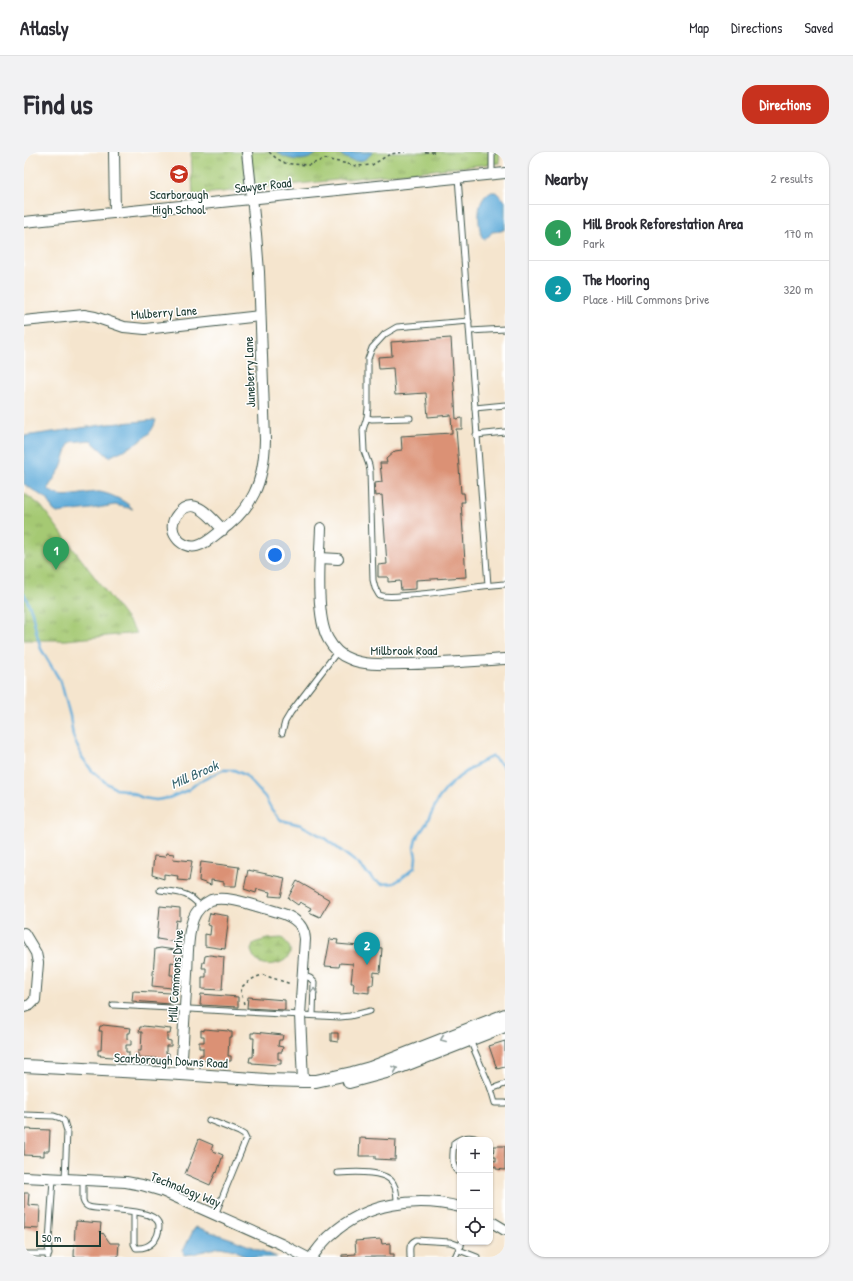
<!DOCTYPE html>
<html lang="en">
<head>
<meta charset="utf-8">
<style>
  :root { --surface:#fff; --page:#f2f2f3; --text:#2b2b33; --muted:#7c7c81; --line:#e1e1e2; --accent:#c8321e }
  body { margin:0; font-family:"Patrick Hand",sans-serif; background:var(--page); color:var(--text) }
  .controls { position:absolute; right:12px; bottom:12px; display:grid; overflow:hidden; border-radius:8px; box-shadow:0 1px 3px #0004 }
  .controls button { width:36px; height:36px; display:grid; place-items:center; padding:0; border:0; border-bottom:1px solid var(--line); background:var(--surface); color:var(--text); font:20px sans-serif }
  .scale { position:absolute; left:12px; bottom:10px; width:65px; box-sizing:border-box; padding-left:4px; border:2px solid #1f3d34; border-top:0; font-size:11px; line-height:14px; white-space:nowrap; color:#1f3d34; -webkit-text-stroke:3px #fff; paint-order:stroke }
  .you { position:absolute; left:251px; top:403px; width:14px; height:14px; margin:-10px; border:3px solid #fff; border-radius:50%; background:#1a73e8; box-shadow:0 0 0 6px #1a73e833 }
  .badge { display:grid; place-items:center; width:26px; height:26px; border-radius:50%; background:var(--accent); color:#fff; font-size:13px; font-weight:700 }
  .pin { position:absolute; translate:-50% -33px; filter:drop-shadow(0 1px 2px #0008) }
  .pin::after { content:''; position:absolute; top:21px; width:14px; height:12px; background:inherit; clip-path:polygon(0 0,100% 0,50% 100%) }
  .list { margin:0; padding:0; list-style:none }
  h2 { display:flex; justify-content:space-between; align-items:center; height:52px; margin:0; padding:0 16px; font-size:17px }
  h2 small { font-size:13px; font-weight:400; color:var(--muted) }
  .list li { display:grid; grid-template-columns:26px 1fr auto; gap:12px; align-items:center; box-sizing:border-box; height:56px; padding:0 16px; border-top:1px solid var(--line) }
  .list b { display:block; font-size:15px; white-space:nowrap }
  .list p { margin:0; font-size:13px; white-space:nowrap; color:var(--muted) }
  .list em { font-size:13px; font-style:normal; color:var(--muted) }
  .icon { flex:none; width:22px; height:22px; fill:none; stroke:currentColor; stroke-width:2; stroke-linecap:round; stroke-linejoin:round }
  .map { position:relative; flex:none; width:481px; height:1105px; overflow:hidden; border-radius:16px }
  header { display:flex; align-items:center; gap:24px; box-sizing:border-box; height:56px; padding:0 20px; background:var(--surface); border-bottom:1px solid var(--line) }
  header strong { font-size:19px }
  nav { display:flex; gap:22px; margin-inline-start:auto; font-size:14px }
  .intro { display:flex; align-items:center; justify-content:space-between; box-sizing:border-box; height:96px; padding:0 24px }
  h1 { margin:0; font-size:28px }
  .button { padding:10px 18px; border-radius:16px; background:var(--accent); color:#fff; font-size:14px; font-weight:700 }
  main { display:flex; gap:24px; padding:0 24px }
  aside { flex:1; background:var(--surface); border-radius:16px; box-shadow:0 1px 3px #0004 }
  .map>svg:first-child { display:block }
  .grass { fill:url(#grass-tufts); stroke:#628354 }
  .wetland { fill:url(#wetland-marsh); stroke:#628354 }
  .water { fill:#61acd9; stroke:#407486 }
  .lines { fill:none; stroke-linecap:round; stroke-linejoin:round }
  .stream { stroke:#61acd9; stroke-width:2.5 }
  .building { fill:#db9174 }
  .service-casing { stroke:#3f564b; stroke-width:7 }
  .minor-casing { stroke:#3f564b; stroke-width:12 }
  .tertiary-casing { stroke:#3f564b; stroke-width:14 }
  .path { stroke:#3f564b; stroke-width:1.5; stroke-dasharray:3 3; stroke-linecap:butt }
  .service { stroke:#fff; stroke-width:5 }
  .minor { stroke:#fff; stroke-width:10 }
  .tertiary { stroke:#fff; stroke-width:12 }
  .oneway { stroke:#8f9e9a }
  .labels { text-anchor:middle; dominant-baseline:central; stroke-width:3; stroke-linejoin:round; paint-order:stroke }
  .street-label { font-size:13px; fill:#1f3d34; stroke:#fff }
  .poi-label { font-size:13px; fill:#1f3d34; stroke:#fff }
  .water-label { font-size:14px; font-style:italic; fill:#36646e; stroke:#fff }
</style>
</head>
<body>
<header>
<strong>Atlasly</strong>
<nav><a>Map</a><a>Directions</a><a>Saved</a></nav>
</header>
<div class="intro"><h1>Find us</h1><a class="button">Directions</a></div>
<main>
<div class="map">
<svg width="481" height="1105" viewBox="0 0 481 1105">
  <defs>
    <pattern id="grass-tufts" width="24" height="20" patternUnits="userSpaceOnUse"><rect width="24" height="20" fill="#a5c973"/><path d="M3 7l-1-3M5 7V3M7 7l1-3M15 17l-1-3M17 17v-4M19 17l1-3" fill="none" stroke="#86a45f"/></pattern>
    <pattern id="wetland-marsh" width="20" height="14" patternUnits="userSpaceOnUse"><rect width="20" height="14" fill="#a5c973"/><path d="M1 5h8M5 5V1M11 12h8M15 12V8" fill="none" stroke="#86a45f"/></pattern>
  </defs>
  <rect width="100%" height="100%" fill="#fff"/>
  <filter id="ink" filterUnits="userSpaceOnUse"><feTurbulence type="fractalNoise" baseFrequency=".025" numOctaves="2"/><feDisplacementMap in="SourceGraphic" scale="8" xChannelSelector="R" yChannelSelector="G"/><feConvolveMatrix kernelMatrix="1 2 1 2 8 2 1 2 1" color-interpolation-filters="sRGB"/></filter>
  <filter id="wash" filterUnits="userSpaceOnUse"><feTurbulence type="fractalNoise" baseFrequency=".012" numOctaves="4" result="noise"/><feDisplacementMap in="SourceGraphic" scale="16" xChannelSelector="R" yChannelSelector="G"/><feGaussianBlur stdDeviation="0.9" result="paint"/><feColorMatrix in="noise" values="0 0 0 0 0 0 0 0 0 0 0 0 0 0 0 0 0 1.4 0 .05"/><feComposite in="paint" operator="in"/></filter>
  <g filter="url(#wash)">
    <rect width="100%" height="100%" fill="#f5e5ce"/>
    <g class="grass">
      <path d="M167,0H475L476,11L169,43Z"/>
      <path d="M0,341L17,354L113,481L42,488H0Z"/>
    </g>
    <path class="wetland" d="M258,786C283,807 244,819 233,809C230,806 228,802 227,798L230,791L243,787Z"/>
    <g class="water">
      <path d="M253,0H294C284,12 263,9 253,0Z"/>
      <path d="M315,0H349C346,3 343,7 339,8C331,11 319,7 315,0Z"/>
      <path d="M466,40H472L481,49V77L477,79L468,80L464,85L460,87L458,86C454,72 451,49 466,40Z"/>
      <path d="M132,268C127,289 102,296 85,305L66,288L47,290L44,294L37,316L24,336C34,351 61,339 76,340C87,342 102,349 109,357L91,353L67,357L33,361L29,358L24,348L0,332V284L85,272Z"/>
      <path d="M172,1075L208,1087L253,1105H222L211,1098L196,1095L169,1102L160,1103L159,1099L170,1077Z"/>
    </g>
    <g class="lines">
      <path class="stream" d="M0,441L8,460L12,479L17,497L37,530L46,564L49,584L58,605L68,619L81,630L92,637L101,638L119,646L132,648L145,646L164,638L173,631L199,618H210L221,623L241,645L248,658L257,668L277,673L299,685L333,711L350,728L358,732L370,731L378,726L391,715L392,705L390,695L392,687L402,672L415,646L423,636L435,625L449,615L468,604L481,616"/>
    </g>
    <g id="blocks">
      <g class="building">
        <path d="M427,186L432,267L438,266V277H432L437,341H440L441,350H437L442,425L392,428V437L377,438L376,429L364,430V425H354V413L363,412L358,343L352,344L351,331L358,330L356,311H363L362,307L371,299L378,298L377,284L428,281L427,263L404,265L402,241L371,243L369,216L355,217L354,205L368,204L367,190Z"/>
        <path d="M142,701L150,702L149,707L168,709L165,729L153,728L154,724L140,722V727L128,723L130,704L141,705Z"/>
        <path d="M177,710L215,715L212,734H200V730L194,729L187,728V733L175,729L176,716Z"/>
        <path d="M224,718L261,726L257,745L245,744L246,740L233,737L232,741L220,737Z"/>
        <path d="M273,729L306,748L296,765L285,760L287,756L276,750L274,753L264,746Z"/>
        <path d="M136,754L156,756V769L152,768L151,777H155L152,790L133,787Z"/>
        <path d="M186,761L205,764L201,797L181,794V782L186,783L187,774L183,773Z"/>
        <path d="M306,787L314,788L313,792L358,796L356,821L350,820L349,833H345V841L329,839L330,831H327L329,812L316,811L315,815L301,814Z"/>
        <path d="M137,796L151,798L152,811L147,810L146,823H150L148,836L128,834L131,797Z"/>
        <path d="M186,803L200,805L198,838L178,837V825H182V816H178L179,810H180L181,804Z"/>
        <path d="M109,839L147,841L146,852L108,849Z"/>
        <path d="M177,842L214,845V855L176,853Z"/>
        <path d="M224,845L261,848V858L223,856Z"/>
        <path d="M79,873L107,876L106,881H103V887L107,888V893H102V900H105V905H102L101,906L76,904L77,903H74V898H77L78,879H75L76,874H78Z"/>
        <path d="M119,874L147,877L146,882H143V888L147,889V894H142V901H145V906H141V907L116,905V904H114V899H117L118,880H115L116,875H118Z"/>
        <path d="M180,877L205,879V880H208V885H205L204,904H207V909H204V910L175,908L176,903H179V896H175V890H180V884H177V878L180,879Z"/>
        <path d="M230,880L259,883L258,888H255L254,894L259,895L258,900H254V907H257V912H253V913L228,911V910H225L226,905H229L230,886H227V881H230Z"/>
        <path d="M307,881H314V890L307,889Z"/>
        <path d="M481,889V915L473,917L465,894Z"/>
        <path d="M0,977L26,978L25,999H20V1004L0,1003Z"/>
        <path d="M336,986L372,988L371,1008L351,1007V1004H335Z"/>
        <path d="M175,987L189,993L187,998L199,1003L193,1021L192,1020L186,1033L161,1022Z"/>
        <path d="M470,994H481V1018L472,1017V1015L466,1014V1008L472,1009V1005H469Z"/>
        <path d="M0,1041H5L4,1053L16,1054L15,1077L0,1076Z"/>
        <path d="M52,1069L77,1071L76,1080L78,1082L79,1081L86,1091H95L94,1105H50L51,1074H52Z"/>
        <path d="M357,1087L358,1092L366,1091V1102H370V1105H318V1103L332,1102L331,1089Z"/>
      </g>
    </g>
  </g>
  <g filter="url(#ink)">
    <use href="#blocks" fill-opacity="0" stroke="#3f564b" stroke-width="1"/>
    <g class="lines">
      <defs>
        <g id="service">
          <path d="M468,0V23"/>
          <path d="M434,25L464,433"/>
          <path d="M445,169L373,175L361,182L348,196L344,207V256L343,265L339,278L340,299L345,313L346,319L349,428L351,436L355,443C364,446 375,444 385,443C418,441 449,434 481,432"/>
          <path d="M446,179L481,177"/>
          <path d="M451,256L481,253"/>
          <path d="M343,266L348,267L386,266"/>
          <path d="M452,283L481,280"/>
          <path d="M258,581L261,570L267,560L313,500"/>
          <path d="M136,738C155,741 163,739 177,755"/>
          <path d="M278,823L286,826L290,830L289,863"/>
          <path d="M89,853L316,865L326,864L346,859"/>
          <path d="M446,888L467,937L481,932"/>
          <path d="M467,937L471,951H481"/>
          <path d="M0,963L30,964L36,966L40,969L43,979L41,1027"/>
          <path d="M185,968L215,980L220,983L222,987L191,1063"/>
          <path d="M314,1021C327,1020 364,1017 370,1033C373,1038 373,1046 373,1052"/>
          <path d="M436,1021C426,1017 429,1000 430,991C437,985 447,983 455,988"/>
          <path d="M59,1028V1048C60,1052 61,1054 65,1055C77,1059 135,1055 135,1074C135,1088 125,1097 112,1096L110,1092V1060"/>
          <path d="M435,1098L453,1105"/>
          <path d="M0,1102H25"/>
          <path d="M24,1105L29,1027"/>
          <path d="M386,1105C386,1097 384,1092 392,1088L426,1090L437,1094"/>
          <path d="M431,1105L438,1090"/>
        </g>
        <g id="minor">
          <path d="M90,0L91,61"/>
          <path d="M0,70L481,21"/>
          <path d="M0,169L60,163L71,165L100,175L121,177L236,164"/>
          <path d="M297,376C296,403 291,464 304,487C309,496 317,504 326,507C342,514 363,512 380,512C414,512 447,509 481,507"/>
          <path d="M199,378C187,365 169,341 153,363C141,377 156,398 173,394C181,392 188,386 194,381C229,357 240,330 241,288L235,120L232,82L223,0"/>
          <path d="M296,406L314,407"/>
          <path d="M0,781L12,801L14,811L11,848L6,853L0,855"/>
          <path d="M157,922C159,889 161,855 163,822C164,804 163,784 169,767C172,759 179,752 187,748C203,743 231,754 247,758C262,762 280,768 281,787L276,863L279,929"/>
          <path d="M0,1025L102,1030L118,1033L138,1039L257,1092L282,1105"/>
          <path d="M466,1069L481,1078"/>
          <path d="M288,1105C294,1097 300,1088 308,1082C342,1051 392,1044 436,1055"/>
        </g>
        <g id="tertiary">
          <path d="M0,914L157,922L243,928L279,929H292L328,921L346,916L481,863"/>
          <path d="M325,930L366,919L481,874"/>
        </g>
      </defs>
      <use href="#service" class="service-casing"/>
      <use href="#minor" class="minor-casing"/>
      <use href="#tertiary" class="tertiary-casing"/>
      <g class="path">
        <path d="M245,0L252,6L261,11L268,12L285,13L301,7L333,14L348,13L366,2L381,0"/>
        <path d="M401,0H412"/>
        <path d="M220,852L217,840L218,835L222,831L232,825L239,823L267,832"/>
      </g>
      <use href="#service" class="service"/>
      <use href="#minor" class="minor"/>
      <use href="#tertiary" class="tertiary"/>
    </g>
    <defs><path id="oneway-chevron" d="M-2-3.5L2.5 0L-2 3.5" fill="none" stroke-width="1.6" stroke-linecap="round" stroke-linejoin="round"/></defs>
    <g class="oneway">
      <use href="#oneway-chevron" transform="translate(290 839) rotate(-88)"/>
      <use href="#oneway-chevron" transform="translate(419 887) rotate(158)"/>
      <use href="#oneway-chevron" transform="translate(371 917) rotate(-20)"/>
    </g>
  </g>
  <defs>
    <symbol id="school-disc" viewBox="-11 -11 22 22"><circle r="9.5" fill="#c8321e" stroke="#fff"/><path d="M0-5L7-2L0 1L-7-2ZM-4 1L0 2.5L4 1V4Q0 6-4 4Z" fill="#fff"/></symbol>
  </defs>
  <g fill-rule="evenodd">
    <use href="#school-disc" x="144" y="11" width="22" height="22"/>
  </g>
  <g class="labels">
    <g class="street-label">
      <text transform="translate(239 33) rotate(-6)">Sawyer Road</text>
      <text transform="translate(140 160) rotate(-4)">Mulberry Lane</text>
      <text transform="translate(225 220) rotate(-92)">Juneberry Lane</text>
      <text x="380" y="498">Millbrook Road</text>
      <text transform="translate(151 824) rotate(-86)">Mill Commons Drive</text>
      <text transform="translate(147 908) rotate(3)">Scarborough Downs Road</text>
      <text transform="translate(162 1037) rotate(22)">Technology Way</text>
    </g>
    <g class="poi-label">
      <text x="155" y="42">Scarborough<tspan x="155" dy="15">High School</tspan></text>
    </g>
    <g class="water-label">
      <text transform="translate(170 622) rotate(-24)">Mill Brook</text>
    </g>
  </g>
</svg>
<div class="controls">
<button>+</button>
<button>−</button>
<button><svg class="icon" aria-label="locate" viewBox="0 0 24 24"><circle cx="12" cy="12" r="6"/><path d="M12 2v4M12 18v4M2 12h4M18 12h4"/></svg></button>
</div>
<div class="scale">50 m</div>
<div class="you"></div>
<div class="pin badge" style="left:32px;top:418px;background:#2e9e5b">1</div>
<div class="pin badge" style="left:343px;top:813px;background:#0f9aa8">2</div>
</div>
<aside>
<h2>Nearby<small>2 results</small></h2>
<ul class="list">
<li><span class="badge" style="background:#2e9e5b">1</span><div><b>Mill Brook Reforestation Area</b><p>Park</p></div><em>170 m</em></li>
<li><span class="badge" style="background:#0f9aa8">2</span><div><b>The Mooring</b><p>Place · Mill Commons Drive</p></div><em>320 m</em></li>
</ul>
</aside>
</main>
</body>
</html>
